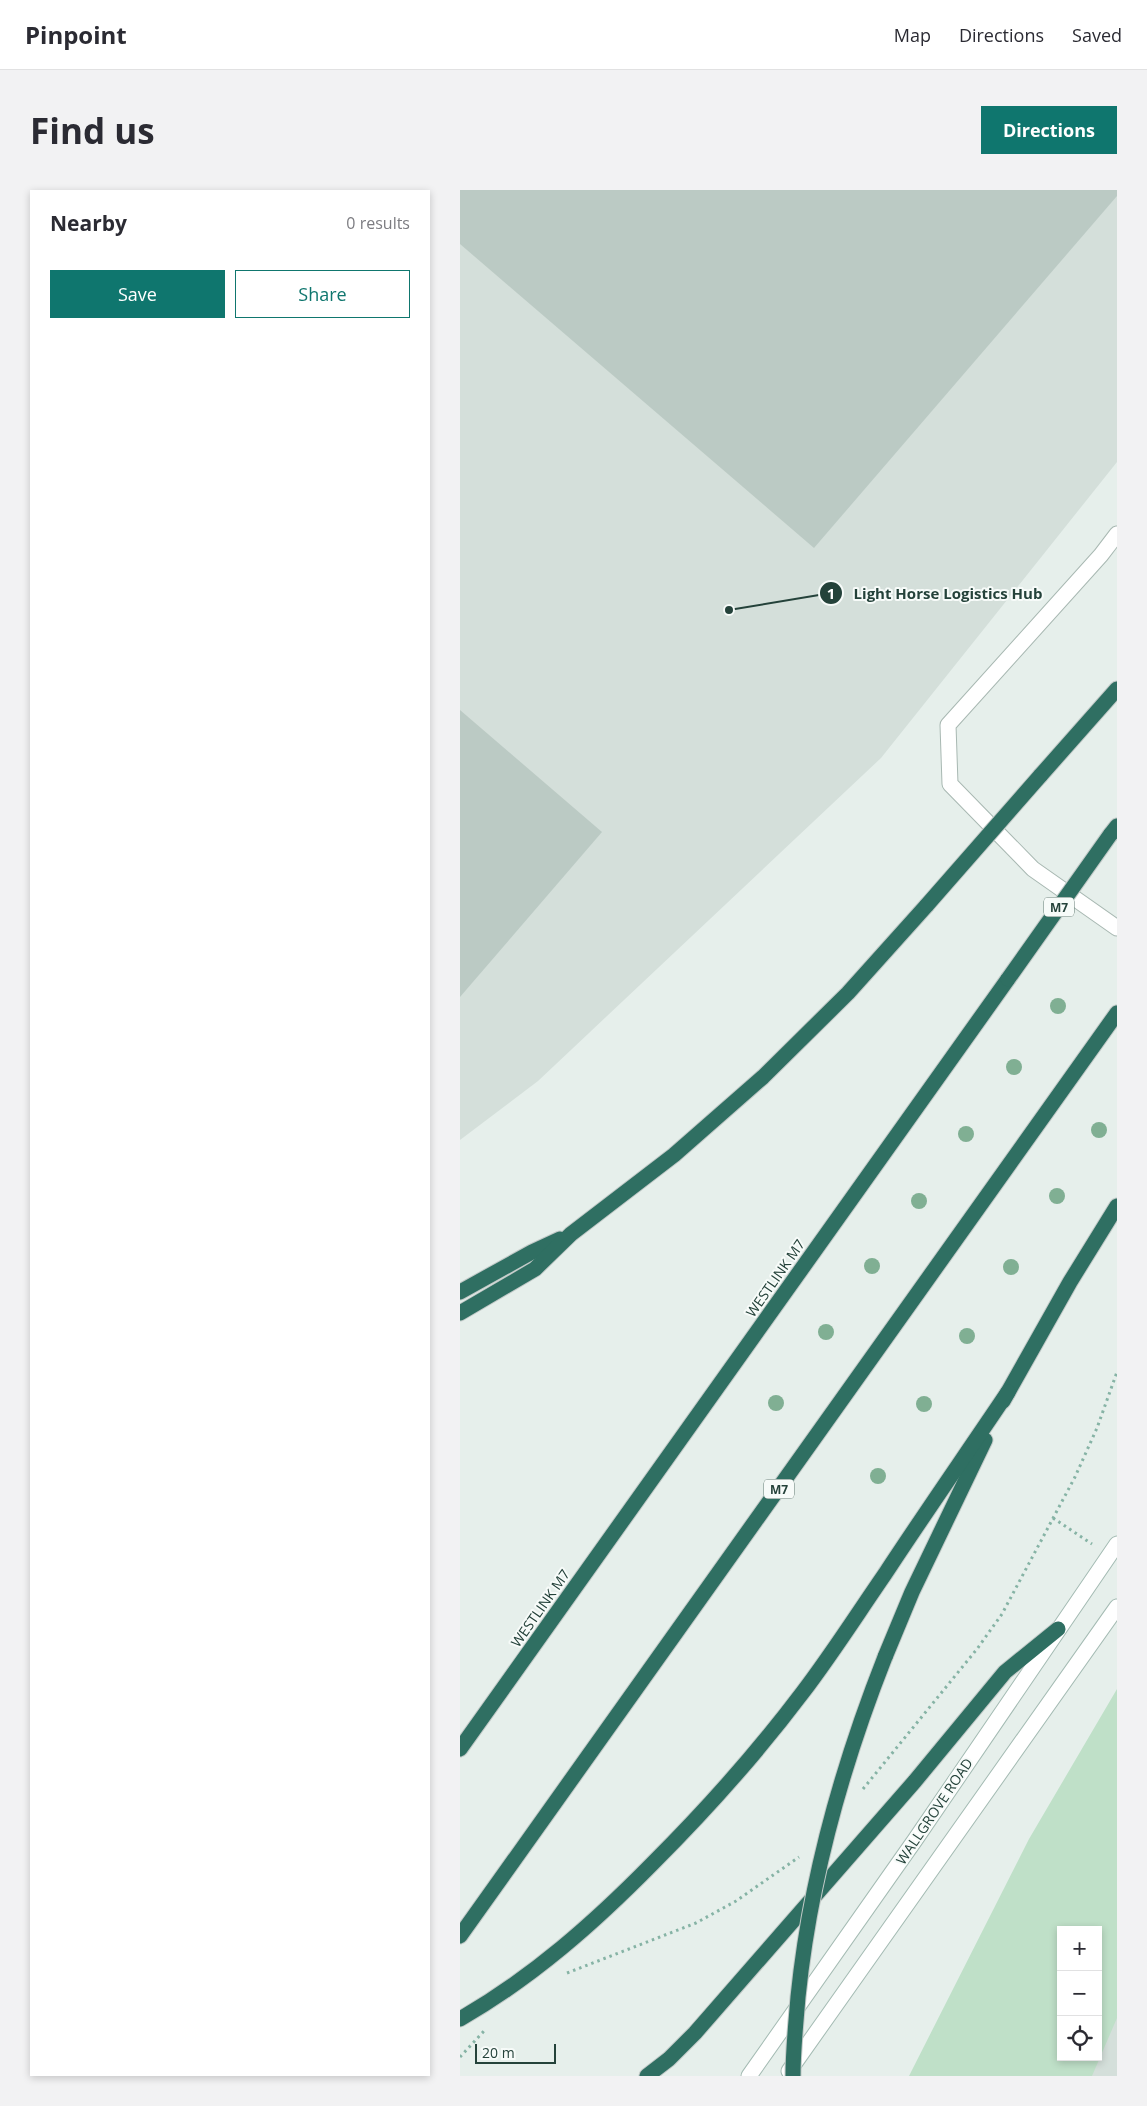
<!DOCTYPE html>
<html lang="en">
<head>
<meta charset="utf-8">
<style>
  :root { --surface:#fff; --page:#f2f2f3; --text:#2b2b33; --muted:#7c7c81; --line:#e1e1e2; --accent:#0f766e }
  body { margin:0; font-family:"Open Sans",sans-serif; background:var(--page); color:var(--text) }
  .controls { position:absolute; right:15px; bottom:15px; display:grid; overflow:hidden; border-radius:0px; box-shadow:0 2px 8px #0003 }
  .controls button { width:45px; height:45px; display:grid; place-items:center; padding:0; border:0; border-bottom:1px solid var(--line); background:var(--surface); color:var(--text); font:25px sans-serif }
  .scale { position:absolute; left:15px; bottom:12px; width:81px; box-sizing:border-box; padding-left:5px; border:2px solid #24423a; border-top:0; font-size:14px; line-height:18px; white-space:nowrap; color:#24423a; -webkit-text-stroke:4px #f7fbf9; paint-order:stroke }
  .list { margin:0; padding:0; list-style:none }
  h2 { display:flex; justify-content:space-between; align-items:center; height:65px; margin:0; padding:0 20px; font-size:21px }
  h2 small { font-size:16px; font-weight:400; color:var(--muted) }
  .actions { display:flex; gap:10px; padding:15px 20px }
  .actions a { flex:1; padding:11px 0; border:1px solid var(--accent); border-radius:0px; text-align:center; font-size:18px; color:var(--accent) }
  .actions .main { background:var(--accent); color:#fff }
  .icon { flex:none; width:28px; height:28px; fill:none; stroke:currentColor; stroke-width:2; stroke-linecap:round; stroke-linejoin:round }
  .map { position:relative; flex:none; width:657px; height:1886px; overflow:hidden; border-radius:0px }
  header { display:flex; align-items:center; gap:30px; box-sizing:border-box; height:70px; padding:0 25px; background:var(--surface); border-bottom:1px solid var(--line) }
  header strong { font-size:24px }
  nav { display:flex; gap:28px; margin-inline-start:auto; font-size:18px }
  .intro { display:flex; align-items:center; justify-content:space-between; box-sizing:border-box; height:120px; padding:0 30px }
  h1 { margin:0; font-size:35px }
  .button { padding:12px 22px; border-radius:0px; background:var(--accent); color:#fff; font-size:18px; font-weight:700 }
  main { display:flex; gap:30px; padding:0 30px }
  aside { flex:1; background:var(--surface); border-radius:0px; box-shadow:0 2px 8px #0003 }
  .map>svg:first-child { display:block }
  .built { fill:#d4dfda }
  .green { fill:#bfe0c8; fill-rule:evenodd }
  .building { fill:#bbcac4 }
  .lines { fill:none; stroke-linecap:round; stroke-linejoin:round }
  .lane-casing { stroke:#a8b8b2; stroke-width:17 }
  .secondary-casing { stroke:#a4bbb3; stroke-width:17 }
  .highway-casing { stroke:#c2cac8; stroke-width:17 }
  .path { stroke:#86b3a5; stroke-width:3; stroke-dasharray:2.5 4; stroke-linecap:butt }
  .lane { stroke:#fff; stroke-width:15 }
  .secondary { stroke:#fff; stroke-width:15 }
  .highway { stroke:#2f6f62; stroke-width:15 }
  .highway-bridge-casing { stroke:#c2cac8; stroke-width:17; stroke-linecap:butt }
  .highway-bridge { stroke:#2f6f62; stroke-width:15 }
  .tree { fill:#80af93 }
  .labels { text-anchor:middle; dominant-baseline:central; stroke-width:4; stroke-linejoin:round; paint-order:stroke }
  .shield { fill:#f7fbf9; stroke:#637a73; stroke-width:1 }
  .shield-label { font-size:12px; font-weight:bold; fill:#24423a }
  .street-label { font-size:14px; fill:#24423a; stroke:#f7fbf9 }
  .leader { fill:none; stroke:#24423a; stroke-width:2 }
  .callout-dot { fill:#24423a; stroke:#f7fbf9; stroke-width:2 }
  .mark-label { font-size:15px; text-anchor:middle; font-weight:bold; fill:#fff }
  .callout-label { font-size:15px; text-anchor:middle; font-weight:bold; fill:#24423a; stroke:#f7fbf9; stroke-width:4; stroke-linejoin:round; paint-order:stroke }
</style>
</head>
<body>
<header>
<strong>Pinpoint</strong>
<nav><a>Map</a><a>Directions</a><a>Saved</a></nav>
</header>
<div class="intro"><h1>Find us</h1><a class="button">Directions</a></div>
<main>
<aside>
<h2>Nearby<small>0 results</small></h2>
<ul class="list">
</ul>
<div class="actions"><a class="main">Save</a><a>Share</a></div>
</aside>
<div class="map">
<svg width="657" height="1886" viewBox="0 0 657 1886">
  <rect width="100%" height="100%" fill="#e6efeb"/>
  <g class="built">
    <path d="M0,0H657V272L421,568L78,891L0,950Z"/>
    <path d="M657,1795V1886H630L638,1867Z"/>
  </g>
  <path class="green" d="M657,1499V1828L632,1886H449L569,1649ZM601,1740H638V1867H601Z"/>
  <g class="building">
    <path d="M0,0H657V6L354,358L0,54Z"/>
    <path d="M0,520L142,642L0,807Z"/>
  </g>
  <g class="lines">
    <defs>
      <path id="lane" d="M657,344L641,365L488,535L490,594L573,679L657,738"/>
      <g id="secondary">
        <path d="M329,1881L657,1417"/>
        <path d="M289,1886L455,1650L657,1354"/>
      </g>
      <g id="highway">
        <path d="M580,586L657,499"/>
        <path d="M650,645L657,636"/>
        <path d="M0,1102L72,1062L100,1049"/>
        <path d="M0,1123L75,1079L111,1044L214,965L303,887L388,803L467,715"/>
        <path d="M543,1211L610,1092L657,1016"/>
        <path d="M425,1467L452,1402L525,1250"/>
        <path d="M0,1559L548,789"/>
        <path d="M0,1746L657,823"/>
        <path d="M0,1829C73,1787 134,1733 193,1673C247,1619 297,1563 343,1502C372,1464 398,1423 425,1384C465,1323 507,1263 548,1202"/>
        <path d="M187,1886L209,1869L235,1843L455,1591L545,1482L598,1439"/>
      </g>
    </defs>
    <use href="#lane" class="lane-casing"/>
    <use href="#secondary" class="secondary-casing"/>
    <use href="#highway" class="highway-casing"/>
    <g class="path">
      <path d="M593,1328L632,1354"/>
      <path d="M403,1599L517,1459L542,1424L615,1287L637,1238L657,1182"/>
      <path d="M107,1783L236,1733L276,1711L339,1667"/>
      <path d="M0,1867L24,1841"/>
    </g>
    <use href="#lane" class="lane"/>
    <use href="#secondary" class="secondary"/>
    <use href="#highway" class="highway"/>
    <defs>
      <g id="highway-bridge">
        <path d="M467,715L580,586"/>
        <path d="M548,789L650,645"/>
        <path d="M333,1886C333,1859 336,1833 338,1807C350,1689 382,1576 425,1467"/>
      </g>
    </defs>
    <use href="#highway-bridge" class="highway-bridge-casing"/>
    <use href="#highway-bridge" class="highway-bridge"/>
  </g>
  <g class="tree">
    <circle cx="598" cy="816" r="8"/>
    <circle cx="554" cy="877" r="8"/>
    <circle cx="639" cy="940" r="8"/>
    <circle cx="506" cy="944" r="8"/>
    <circle cx="597" cy="1006" r="8"/>
    <circle cx="459" cy="1011" r="8"/>
    <circle cx="412" cy="1076" r="8"/>
    <circle cx="551" cy="1077" r="8"/>
    <circle cx="366" cy="1142" r="8"/>
    <circle cx="507" cy="1146" r="8"/>
    <circle cx="316" cy="1213" r="8"/>
    <circle cx="464" cy="1214" r="8"/>
    <circle cx="418" cy="1286" r="8"/>
  </g>
  <g class="labels">
    <g class="shield">
      <rect x="584" y="707.5" width="30" height="19" rx="4"/>
      <rect x="304" y="1289.5" width="30" height="19" rx="4"/>
    </g>
    <g class="shield-label">
      <text x="599" y="717">M7</text>
      <text x="319" y="1299">M7</text>
    </g>
    <g class="street-label">
      <text transform="translate(315 1088) rotate(-55)">WESTLINK M7</text>
      <text transform="translate(80 1418) rotate(-55)">WESTLINK M7</text>
      <text transform="translate(474 1621) rotate(-56)">WALLGROVE ROAD</text>
    </g>
  </g>
  <path class="leader" d="M269 420L371 403"/>
  <g class="callout-dot">
    <circle cx="269" cy="420" r="5"/>
    <circle cx="371" cy="403" r="12"/>
  </g>
  <g class="mark-label">
    <text x="371" y="409">1</text>
  </g>
  <g class="callout-label">
    <text x="488" y="409">Light Horse Logistics Hub</text>
  </g>
</svg>
<div class="controls">
<button>+</button>
<button>−</button>
<button><svg class="icon" aria-label="locate" viewBox="0 0 24 24"><circle cx="12" cy="12" r="6"/><path d="M12 2v4M12 18v4M2 12h4M18 12h4"/></svg></button>
</div>
<div class="scale">20 m</div>
</div>
</main>
</body>
</html>
